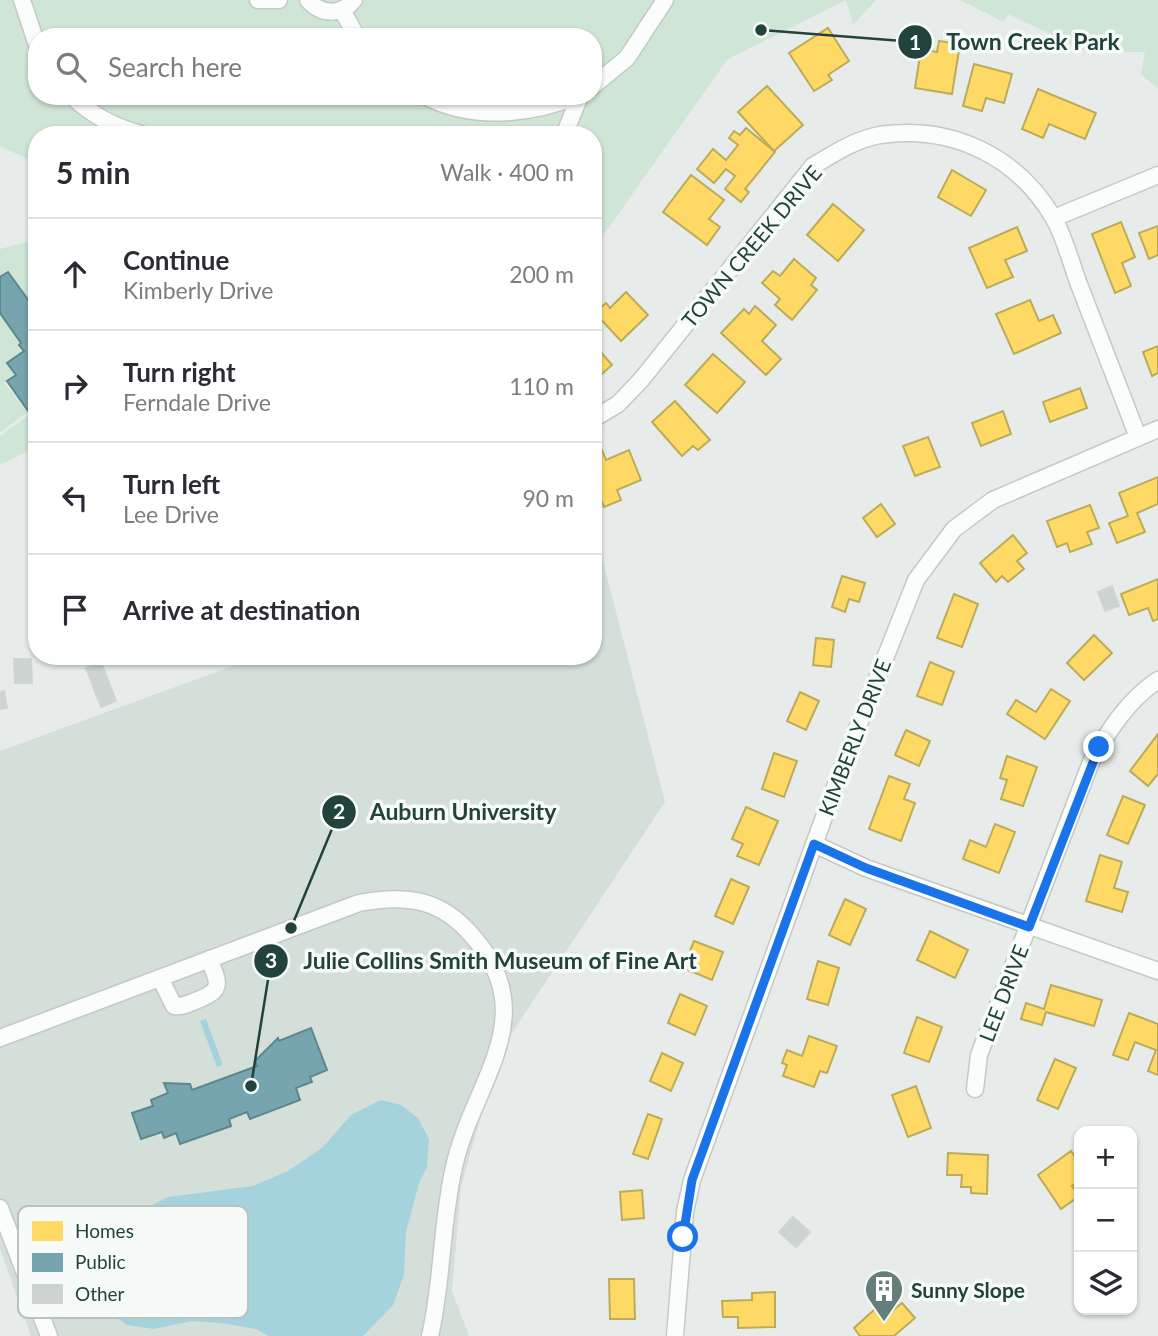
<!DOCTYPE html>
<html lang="en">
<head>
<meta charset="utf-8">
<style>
  :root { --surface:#fff; --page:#f7f7f7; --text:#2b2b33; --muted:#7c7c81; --line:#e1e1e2 }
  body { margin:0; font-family:Lato,sans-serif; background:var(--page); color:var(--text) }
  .controls { position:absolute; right:21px; bottom:21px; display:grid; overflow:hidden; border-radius:14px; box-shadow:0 2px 5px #0004 }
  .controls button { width:63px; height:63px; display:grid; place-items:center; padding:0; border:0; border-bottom:2px solid var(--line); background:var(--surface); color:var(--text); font:35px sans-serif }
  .stop { position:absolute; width:21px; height:21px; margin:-16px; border:5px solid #1a73e8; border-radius:50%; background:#fff }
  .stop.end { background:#1a73e8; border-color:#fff; box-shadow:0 2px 7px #0008 }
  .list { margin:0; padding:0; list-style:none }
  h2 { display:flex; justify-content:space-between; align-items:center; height:91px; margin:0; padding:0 28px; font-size:30px }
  h2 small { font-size:23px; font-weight:400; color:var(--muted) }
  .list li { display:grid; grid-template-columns:46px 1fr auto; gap:21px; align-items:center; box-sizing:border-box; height:112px; padding:0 28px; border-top:2px solid var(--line) }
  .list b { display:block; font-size:26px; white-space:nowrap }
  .list p { margin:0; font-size:23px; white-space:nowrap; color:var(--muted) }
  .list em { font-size:23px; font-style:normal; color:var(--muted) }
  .icon { flex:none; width:38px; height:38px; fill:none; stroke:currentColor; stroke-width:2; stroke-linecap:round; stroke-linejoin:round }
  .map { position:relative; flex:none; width:1158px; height:1336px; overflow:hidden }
  .search { position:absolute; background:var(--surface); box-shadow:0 2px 5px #0004; left:28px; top:28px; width:574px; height:77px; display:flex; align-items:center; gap:18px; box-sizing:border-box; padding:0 24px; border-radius:28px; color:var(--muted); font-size:26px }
  .panel { position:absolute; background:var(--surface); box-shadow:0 2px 5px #0004; left:28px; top:126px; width:574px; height:539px; border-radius:28px }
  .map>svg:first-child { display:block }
  .built { fill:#d4dfda }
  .green { fill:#cfe6d7; fill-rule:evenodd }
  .water { fill:#a4d3de }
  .homes { fill:#ffd966; stroke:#bcac59; stroke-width:2 }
  .public { fill:#76a5af; stroke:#5c888c; stroke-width:2 }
  .building { fill:#cdd3d1; stroke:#cfd5d3; stroke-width:2 }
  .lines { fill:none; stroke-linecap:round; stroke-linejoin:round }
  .minor-casing { stroke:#c4c9c7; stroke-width:19 }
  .minor { stroke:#fbfcfc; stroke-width:16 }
  .route { stroke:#1a73e8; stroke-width:9 }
  .labels { text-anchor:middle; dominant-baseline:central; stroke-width:7; stroke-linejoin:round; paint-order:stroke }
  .street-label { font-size:21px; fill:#21433c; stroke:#f6fbf9 }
  .poi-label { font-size:21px; font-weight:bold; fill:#21433c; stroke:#f6fbf9; text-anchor:start }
  .key { fill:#f6fbf9; stroke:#b6c4c0; stroke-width:2 }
  .key-label { font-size:19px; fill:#21433c }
  .leader { fill:none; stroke:#21433c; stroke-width:2.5 }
  .callout-dot { fill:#21433c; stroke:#f6fbf9; stroke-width:2.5 }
  .mark-label { font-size:21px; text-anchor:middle; font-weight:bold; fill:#fff }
  .callout-label { font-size:23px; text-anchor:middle; font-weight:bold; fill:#21433c; stroke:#f6fbf9; stroke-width:7; stroke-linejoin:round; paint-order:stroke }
</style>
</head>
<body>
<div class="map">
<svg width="1158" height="1336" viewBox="0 0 1158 1336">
  <rect width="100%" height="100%" fill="#e7ecea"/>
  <path class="built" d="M596,534L665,802L498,1054L461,1187L452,1291L469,1336H31L0,1249V751L260,656H593V535Z"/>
  <g class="green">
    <path d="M0,0H876L853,25L846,0L727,60L593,250V135H37V163L34,162L0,146ZM37,37H593V96H37Z"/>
    <path d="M960,0H1158V89L1141,74L1145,52H1087L1008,14L1004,22Z"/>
    <path d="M26,242L37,245V312L8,272L0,277V249Z"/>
    <path d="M0,313L21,343L19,345L24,351L7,363L16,375L5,383L27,412L0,433Z"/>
    <path d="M37,409V447L0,465V436Z"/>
  </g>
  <g class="water">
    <path d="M206,1019L223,1065L217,1067L200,1021Z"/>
    <path d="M381,1100L401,1105L418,1118L429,1139L427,1167L419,1183L406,1232L404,1275L393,1305L363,1336H268L256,1329L221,1323L192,1321L154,1329L127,1325L108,1312L98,1296L92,1276L95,1255L109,1233L127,1218L168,1197L253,1186L288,1171L322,1148L351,1115Z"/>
  </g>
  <g class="homes">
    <path d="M828,28L849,61L828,75L832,80L814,91L789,53Z"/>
    <path d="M939,41L960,44L952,94L915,88L921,49L937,52Z"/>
    <path d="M974,64L1012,74L1004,103L986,98L982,111L963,106Z"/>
    <path d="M767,86L803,125L774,151L738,112Z"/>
    <path d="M1038,89L1096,113L1085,139L1049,124L1043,138L1022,129Z"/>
    <path d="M746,128L775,152L745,189L749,192L741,202L725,189L735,176L726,169L714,183L697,169L713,149L726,160L738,145L729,138L734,131L740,135Z"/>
    <path d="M952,170L986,190L971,216L938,197Z"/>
    <path d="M691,175L724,200L709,219L720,227L707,245L663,212Z"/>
    <path d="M833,204L864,230L838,261L807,235Z"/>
    <path d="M1121,222L1135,257L1122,263L1131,286L1115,293L1092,234Z"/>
    <path d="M1158,226V255L1149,259L1139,233Z"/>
    <path d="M1017,227L1027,251L1005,260L1013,277L987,288L969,248Z"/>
    <path d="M794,259L816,278L811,285L817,290L792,320L775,305L780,299L762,283L773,271L780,276Z"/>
    <path d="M626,292L648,315L621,341L595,313L606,303L610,308Z"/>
    <path d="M1030,300L1039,321L1053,315L1061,333L1014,354L996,314Z"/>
    <path d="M755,306L776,325L762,341L781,359L766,375L721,333L744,309L749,314Z"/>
    <path d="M593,343L612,365L593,382Z"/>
    <path d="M1158,346V373L1152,376L1143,352Z"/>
    <path d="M713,354L745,382L717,413L685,385Z"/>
    <path d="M1080,388L1087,408L1050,422L1043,402Z"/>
    <path d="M675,401L710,440L698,450L693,446L682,456L652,422Z"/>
    <path d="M1003,411L1011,434L981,446L972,423Z"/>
    <path d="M928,437L940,467L915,476L903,446Z"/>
    <path d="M602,450L606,460L629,450L641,480L617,490L621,500L604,507L593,481V454Z"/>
    <path d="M1158,477V504L1137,513L1145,532L1117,543L1109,523L1128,516L1119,493Z"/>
    <path d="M881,504L895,524L877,537L863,518Z"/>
    <path d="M1090,505L1099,528L1087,532L1092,544L1070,552L1067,543L1057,547L1047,521Z"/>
    <path d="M1013,535L1027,553L1017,561L1024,569L1008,582L1002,576L996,582L980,563Z"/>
    <path d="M842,576L865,583L859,602L849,599L845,612L832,607Z"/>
    <path d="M1158,579V619L1153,621L1148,608L1129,615L1121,594Z"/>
    <path d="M954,594L978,604L962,647L937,638Z"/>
    <path d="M1094,635L1112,653L1084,680L1067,663Z"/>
    <path d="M816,638L834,640L831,667L813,665Z"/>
    <path d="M930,662L954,672L942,705L917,696Z"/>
    <path d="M1051,689L1070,701L1045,739L1007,714L1016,700L1036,712Z"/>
    <path d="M800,692L819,701L806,730L787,721Z"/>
    <path d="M906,730L930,741L919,766L895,755Z"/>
    <path d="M1158,734V774L1148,786L1130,771Z"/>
    <path d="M774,753L797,761L784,797L762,789Z"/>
    <path d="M1007,756L1037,767L1023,806L1001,799L1007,780L1000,778Z"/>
    <path d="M889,776L910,784L904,799L915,803L901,841L869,829Z"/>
    <path d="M1123,796L1145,805L1128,844L1107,835Z"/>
    <path d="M746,807L778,821L759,865L737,856L743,844L732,839Z"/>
    <path d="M995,824L1015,832L999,873L963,859L970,840L986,847Z"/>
    <path d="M1100,855L1122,862L1114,888L1128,892L1122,912L1086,901Z"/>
    <path d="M731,879L749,887L733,924L715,916Z"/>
    <path d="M845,899L866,909L850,945L829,935Z"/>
    <path d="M930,931L968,950L955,978L917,960Z"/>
    <path d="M694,941L723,952L712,980L683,968Z"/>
    <path d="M818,961L839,968L828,1005L807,999Z"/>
    <path d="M1051,985L1102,1000L1094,1026L1046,1012L1042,1025L1021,1019L1026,1003L1044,1009Z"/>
    <path d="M680,994L707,1006L695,1035L668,1023Z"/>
    <path d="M1129,1013L1158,1024V1075L1148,1071L1156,1050L1135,1042L1128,1060L1113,1055Z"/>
    <path d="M917,1017L942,1027L929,1062L904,1053Z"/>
    <path d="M809,1036L837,1046L827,1073L820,1071L814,1087L783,1076L787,1065L782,1063L787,1050L802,1056Z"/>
    <path d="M662,1053L683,1063L671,1091L650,1081Z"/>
    <path d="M1055,1059L1076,1068L1058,1109L1037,1100Z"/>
    <path d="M916,1086L931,1128L908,1137L892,1095Z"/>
    <path d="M648,1114L662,1119L648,1159L633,1154Z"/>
    <path d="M1071,1151L1079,1163V1181L1072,1186L1079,1196L1061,1209L1038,1175Z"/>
    <path d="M948,1153L988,1155L987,1194L971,1193V1187H961L962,1175H947Z"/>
    <path d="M642,1190L644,1218L622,1220L620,1192Z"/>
    <path d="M609,1279H634L635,1319H610Z"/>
    <path d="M775,1292V1327L738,1328V1317H723L722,1301L752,1300V1293Z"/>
    <path d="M884,1301L892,1311L902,1303L915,1318L894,1336H860L854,1328Z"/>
  </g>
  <g class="public">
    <path d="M8,272L37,312V405L28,411L7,381L16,375L7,363L24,351L19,345L21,343L0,313V277Z"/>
    <path d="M311,1028L327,1070L310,1077L312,1082L296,1088L300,1100L250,1119L247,1112L229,1119L231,1126L180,1144L176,1133L164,1138L162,1132L141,1139L132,1113L153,1106L151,1100L168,1093L164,1083L190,1084L192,1090L257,1066L255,1061L278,1038L279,1041Z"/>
  </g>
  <g class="building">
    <path d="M1112,586L1119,606L1105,611L1098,592Z"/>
    <path d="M14,659H31L32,683H15Z"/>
    <path d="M101,662L116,701L101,707L86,668Z"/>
    <path d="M4,691L7,708L0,709V692Z"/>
    <path d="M793,1217L810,1232L796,1247L779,1232Z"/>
  </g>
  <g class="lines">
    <defs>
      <g id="minor">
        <path d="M22,0L37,45"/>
        <path d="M258,0H279"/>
        <path d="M308,0C321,15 341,16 354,0"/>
        <path d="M342,10L357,37"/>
        <path d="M593,86L627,58L665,0"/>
        <path d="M72,96C92,116 117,128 144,135"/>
        <path d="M425,96C472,121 530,115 577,96"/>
        <path d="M564,135L580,96"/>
        <path d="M1054,218L1158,175"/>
        <path d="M593,419L618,404L641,380L813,166C833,154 856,139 880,135C951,125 1016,155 1053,217C1065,237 1071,264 1080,287C1099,337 1119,387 1138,437"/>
        <path d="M814,844L866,868L1158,971"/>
        <path d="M160,978L174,1006C182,1007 188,1004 195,1001C223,990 220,985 209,959"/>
        <path d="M0,1038L359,903C401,895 436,897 467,930C548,1014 473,1080 454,1167C441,1223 443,1280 430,1336"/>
        <path d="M975,1089L979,1055L1091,762C1108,731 1128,700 1158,680"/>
        <path d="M0,1208L49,1336"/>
        <path d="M675,1336L685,1212L692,1180L844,762L916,580L954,529L993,500L1158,429"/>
      </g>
    </defs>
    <use href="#minor" class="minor-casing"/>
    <use href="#minor" class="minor"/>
  </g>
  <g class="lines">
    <path class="route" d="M683,1237L692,1180L814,844L866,868L1029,927L1099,747"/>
  </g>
  <defs>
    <symbol id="building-pin" viewBox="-11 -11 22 30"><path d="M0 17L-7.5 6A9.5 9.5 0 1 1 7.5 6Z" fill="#667e79" stroke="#f6fbf9"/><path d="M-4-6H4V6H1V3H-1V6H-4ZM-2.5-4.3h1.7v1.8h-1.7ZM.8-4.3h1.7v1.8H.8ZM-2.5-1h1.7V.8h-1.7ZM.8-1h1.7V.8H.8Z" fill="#fff"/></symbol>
  </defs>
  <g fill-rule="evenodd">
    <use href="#building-pin" x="862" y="1267" width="44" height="60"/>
  </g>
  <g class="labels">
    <g class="street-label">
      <text transform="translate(751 246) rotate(-50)">TOWN CREEK DRIVE</text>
      <text transform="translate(854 737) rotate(-69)">KIMBERLY DRIVE</text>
      <text transform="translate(1003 993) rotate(-69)">LEE DRIVE</text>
    </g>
    <g class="poi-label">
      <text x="911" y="1289">Sunny Slope</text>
    </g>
  </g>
  <rect x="18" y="1206" width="230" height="112" rx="10" class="key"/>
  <rect x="32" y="1221" width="31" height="20" fill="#ffd966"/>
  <rect x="32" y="1253" width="31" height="19" fill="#76a5af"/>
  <rect x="32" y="1284" width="31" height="20" fill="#cdd3d1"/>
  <g class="key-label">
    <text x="75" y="1238">Homes</text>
    <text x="75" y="1269">Public</text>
    <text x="75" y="1301">Other</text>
  </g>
  <path class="leader" d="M761 30L915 42M291 928L339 812M251 1086L271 961"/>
  <g class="callout-dot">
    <circle cx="761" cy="30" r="7"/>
    <circle cx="291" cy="928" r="7"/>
    <circle cx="251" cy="1086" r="7"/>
    <circle cx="915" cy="42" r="18"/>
    <circle cx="339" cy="812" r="18"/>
    <circle cx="271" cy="961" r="18"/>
  </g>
  <g class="mark-label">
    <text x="915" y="50">1</text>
    <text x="339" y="819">2</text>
    <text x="271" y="968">3</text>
  </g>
  <g class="callout-label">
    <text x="1033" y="50">Town Creek Park</text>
    <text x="463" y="820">Auburn University</text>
    <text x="500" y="969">Julie Collins Smith Museum of Fine Art</text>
  </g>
</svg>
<div class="controls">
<button>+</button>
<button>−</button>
<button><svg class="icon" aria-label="layers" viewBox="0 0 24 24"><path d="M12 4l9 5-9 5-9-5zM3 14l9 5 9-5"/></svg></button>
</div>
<div class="stop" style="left:683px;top:1237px"></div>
<div class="stop end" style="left:1099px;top:747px"></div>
<div class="search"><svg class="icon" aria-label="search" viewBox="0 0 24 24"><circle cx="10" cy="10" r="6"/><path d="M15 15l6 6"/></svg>Search here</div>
<section class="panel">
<h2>5 min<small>Walk · 400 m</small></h2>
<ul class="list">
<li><svg class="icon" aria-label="ahead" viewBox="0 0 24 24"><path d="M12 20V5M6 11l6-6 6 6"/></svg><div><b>Continue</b><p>Kimberly Drive</p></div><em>200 m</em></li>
<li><svg class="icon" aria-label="right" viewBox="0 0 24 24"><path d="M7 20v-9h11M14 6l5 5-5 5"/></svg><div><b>Turn right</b><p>Ferndale Drive</p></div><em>110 m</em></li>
<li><svg class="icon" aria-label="left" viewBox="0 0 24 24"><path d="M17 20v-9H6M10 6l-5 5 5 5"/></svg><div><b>Turn left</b><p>Lee Drive</p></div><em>90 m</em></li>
<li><svg class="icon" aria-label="arrive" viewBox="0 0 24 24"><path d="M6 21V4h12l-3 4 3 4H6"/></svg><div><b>Arrive at destination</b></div></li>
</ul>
</section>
</div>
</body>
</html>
